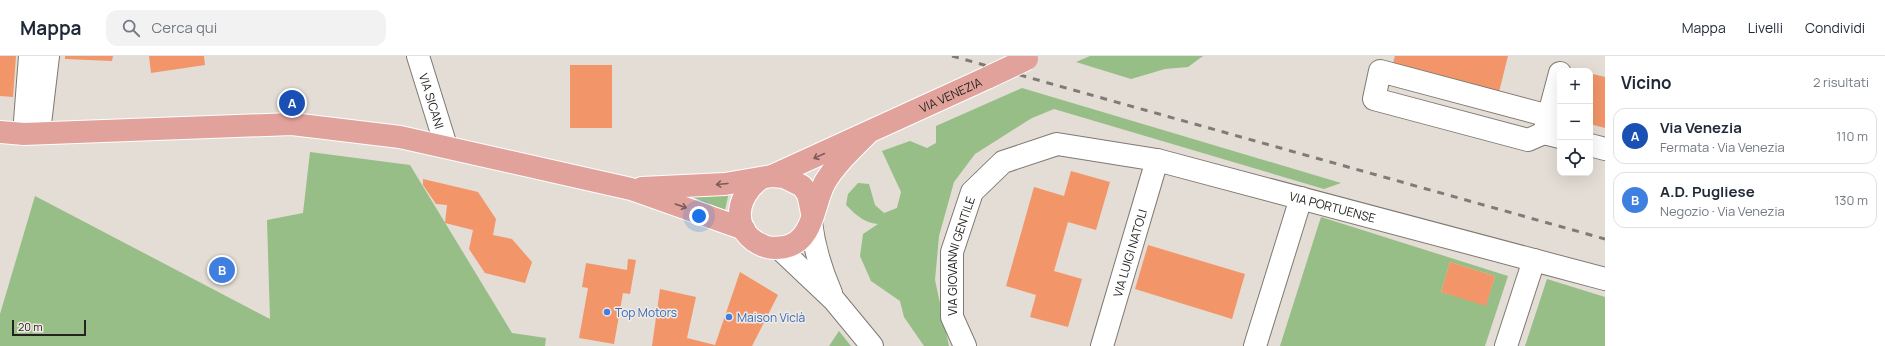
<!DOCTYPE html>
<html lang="it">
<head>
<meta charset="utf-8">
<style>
  :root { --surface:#fff; --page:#f2f2f3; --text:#1f2937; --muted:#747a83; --line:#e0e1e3; --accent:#921f7e }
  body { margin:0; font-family:Manrope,sans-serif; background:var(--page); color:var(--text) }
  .controls { position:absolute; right:12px; top:12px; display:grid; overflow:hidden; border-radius:8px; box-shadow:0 4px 16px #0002 }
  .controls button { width:36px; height:36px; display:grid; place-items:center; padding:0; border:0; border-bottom:1px solid var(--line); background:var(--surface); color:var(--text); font:20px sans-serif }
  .scale { position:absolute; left:12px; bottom:10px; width:74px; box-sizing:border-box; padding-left:4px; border:2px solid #252320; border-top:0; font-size:11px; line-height:14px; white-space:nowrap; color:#252320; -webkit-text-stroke:3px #f1eae2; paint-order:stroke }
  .you { position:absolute; left:699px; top:160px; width:14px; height:14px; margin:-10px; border:3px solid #fff; border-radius:50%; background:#1a73e8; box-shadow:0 0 0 6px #1a73e833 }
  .badge { display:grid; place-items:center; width:26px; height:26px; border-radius:50%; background:var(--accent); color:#fff; font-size:13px; font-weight:700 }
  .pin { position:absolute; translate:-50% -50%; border:2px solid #fff; box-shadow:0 1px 4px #0006 }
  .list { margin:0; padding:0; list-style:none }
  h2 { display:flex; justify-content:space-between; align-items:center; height:52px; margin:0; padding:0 16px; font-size:17px }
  h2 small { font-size:13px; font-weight:400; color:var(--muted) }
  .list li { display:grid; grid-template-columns:26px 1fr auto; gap:12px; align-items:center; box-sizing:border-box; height:56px; margin:0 8px 8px; padding:0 8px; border:1px solid var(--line); border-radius:12px }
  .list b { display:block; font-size:15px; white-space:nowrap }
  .list p { margin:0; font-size:13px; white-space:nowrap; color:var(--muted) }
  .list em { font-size:13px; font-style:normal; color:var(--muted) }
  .icon { flex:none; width:22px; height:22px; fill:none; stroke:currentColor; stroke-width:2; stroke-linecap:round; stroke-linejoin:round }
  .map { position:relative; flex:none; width:1605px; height:290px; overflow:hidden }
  header { display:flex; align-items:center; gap:24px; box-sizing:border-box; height:56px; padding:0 20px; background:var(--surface); border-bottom:1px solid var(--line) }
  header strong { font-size:19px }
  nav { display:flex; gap:22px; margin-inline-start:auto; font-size:14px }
  .search { width:280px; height:36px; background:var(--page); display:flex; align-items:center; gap:10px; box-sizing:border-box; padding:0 14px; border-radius:12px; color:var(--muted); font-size:15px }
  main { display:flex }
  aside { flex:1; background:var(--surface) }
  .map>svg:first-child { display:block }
  .green { fill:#96be86; fill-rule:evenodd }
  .building { fill:#f29569 }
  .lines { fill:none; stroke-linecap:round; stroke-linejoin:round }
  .minor-casing { stroke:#7f7972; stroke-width:24 }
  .major-casing { stroke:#fff; stroke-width:24 }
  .minor { stroke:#fff; stroke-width:22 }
  .major { stroke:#e2a29c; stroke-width:22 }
  .rail { stroke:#7f7b76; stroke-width:3; stroke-dasharray:7 7; stroke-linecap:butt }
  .major-bridge-casing { stroke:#fff; stroke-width:24; stroke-linecap:butt }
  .major-bridge { stroke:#e2a29c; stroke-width:22 }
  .oneway { stroke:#7a5c58 }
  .shop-dot { fill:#3f7fe0; stroke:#f1eae2; stroke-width:1.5 }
  .labels { text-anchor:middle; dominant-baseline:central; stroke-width:3; stroke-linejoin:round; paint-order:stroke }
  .street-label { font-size:12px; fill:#252320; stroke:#f1eae2 }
  .shop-label { font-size:12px; fill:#366cbe; stroke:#f1eae2; text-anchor:start }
</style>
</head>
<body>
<header>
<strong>Mappa</strong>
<div class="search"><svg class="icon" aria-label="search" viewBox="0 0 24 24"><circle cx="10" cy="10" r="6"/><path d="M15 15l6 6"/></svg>Cerca qui</div>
<nav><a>Mappa</a><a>Livelli</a><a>Condividi</a></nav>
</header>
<main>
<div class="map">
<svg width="1605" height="290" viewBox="0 0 1605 290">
  <rect width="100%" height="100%" fill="#e3ddd5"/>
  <g class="green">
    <path d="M1090,0H1203L1188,11L1165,13L1131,23L1076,6Z"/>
    <path d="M1022,32L1341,127L1324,133L1054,53L1032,62L975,98L954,126L939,180L935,224L949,290H924L904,261L900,245L871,225L860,200L863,178L878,168C864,167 855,158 846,149L848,138L858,127L869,128L875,149L884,157L897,152L901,136L882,95L910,85L927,92L936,87V70Z"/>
    <path d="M310,96L410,109L512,277L546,282L545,290H0V258L35,140L270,263L267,164L303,157Z"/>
    <path d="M729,136L725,154L689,140Z"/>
    <path d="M1321,161L1508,220L1485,290H1280ZM1450,206L1495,220L1486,249L1441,236Z"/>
    <path d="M1547,223L1605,241V290H1525Z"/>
    <path d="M839,275L851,290H829Z"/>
  </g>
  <g class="building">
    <path d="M0,0H16L13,41L0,40Z"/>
    <path d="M65,0H113L112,5L65,3Z"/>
    <path d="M149,0H204L205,9L151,17Z"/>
    <path d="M1395,0H1508L1499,36L1393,7Z"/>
    <rect x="570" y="9" width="42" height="63"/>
    <path d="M1593,18L1605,21V72L1590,68V30Z"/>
    <path d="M1071,115L1110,126L1096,174L1068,166L1054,215L1082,223L1068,271L1030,261L1036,239L1006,230L1034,131L1064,140Z"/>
    <path d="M423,123L478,136L496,163L493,179L512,183L532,206L525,227L485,217L469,193L473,174L445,167L447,149L436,148L423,129Z"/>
    <path d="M1148,189L1245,218L1232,263L1135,233Z"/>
    <path d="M628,203L636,204L630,238L623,237L614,288L579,282L588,232L582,231L586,207L627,214Z"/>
    <path d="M1450,206L1495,220L1486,250L1441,236Z"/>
    <path d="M740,216L778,239L752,290H652L660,233L696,241L687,282L715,289Z"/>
  </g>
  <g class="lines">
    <defs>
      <g id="minor">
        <path id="s1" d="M418,0L446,90"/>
        <path d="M1560,17L1544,77L1560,81"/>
        <path d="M39,76L48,0"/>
        <path d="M1544,77L1528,84L1374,43L1380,15L1549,60"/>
        <path d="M24,78L30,0"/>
        <path d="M1590,89L1605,93"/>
        <path d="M811,166C814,192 821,214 831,237"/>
        <path d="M779,192L834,244L872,290"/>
        <path id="s2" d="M965,290L952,261V196L972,136L1003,106L1057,88L1157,104L1605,223"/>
        <path id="s3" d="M1102,290L1157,104"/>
        <path d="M1255,290L1301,142"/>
        <path d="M1506,290L1534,204"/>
      </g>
      <g id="major">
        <path d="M0,76L24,78L292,68L400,81L631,133L744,173"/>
        <path id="s4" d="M772,120L989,21"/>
        <path d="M760,123C734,142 731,177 764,190C771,193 778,192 785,191C814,185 813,148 825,126C836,108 852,93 867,78"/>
        <path d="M642,132L725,128L772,120L784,121L802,130L808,138L812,157"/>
      </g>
    </defs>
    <use href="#minor" class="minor-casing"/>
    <use href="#major" class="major-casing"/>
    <use href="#minor" class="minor"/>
    <use href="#major" class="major"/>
    <path class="rail" d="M952,0L1605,183"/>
    <defs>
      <path id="major-bridge" d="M989,21L1027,3"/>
    </defs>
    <use href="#major-bridge" class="major-bridge-casing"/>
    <use href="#major-bridge" class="major-bridge"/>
  </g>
  <defs><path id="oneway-shaft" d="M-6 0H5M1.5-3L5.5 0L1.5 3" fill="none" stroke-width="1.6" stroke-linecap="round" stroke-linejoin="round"/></defs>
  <g class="oneway">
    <use href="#oneway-shaft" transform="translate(819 100) rotate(155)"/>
    <use href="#oneway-shaft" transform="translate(722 128) rotate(175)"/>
    <use href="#oneway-shaft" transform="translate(681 150) rotate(19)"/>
  </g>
  <g class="shop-dot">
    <circle cx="607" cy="256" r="4"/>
    <circle cx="729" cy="261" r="4"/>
  </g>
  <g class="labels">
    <g class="street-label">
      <text stroke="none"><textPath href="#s4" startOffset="196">VIA VENEZIA</textPath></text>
      <text stroke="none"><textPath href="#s1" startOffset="47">VIA SICANI</textPath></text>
      <text stroke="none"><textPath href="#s2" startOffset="543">VIA PORTUENSE</textPath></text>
      <text stroke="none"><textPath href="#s3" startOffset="97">VIA LUIGI NATOLI</textPath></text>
      <text stroke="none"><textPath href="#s2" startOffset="94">VIA GIOVANNI GENTILE</textPath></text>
    </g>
    <g class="shop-label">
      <text x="615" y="256">Top Motors</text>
      <text x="737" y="261">Maison Viclà</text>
    </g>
  </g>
</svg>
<div class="controls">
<button>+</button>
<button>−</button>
<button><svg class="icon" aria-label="locate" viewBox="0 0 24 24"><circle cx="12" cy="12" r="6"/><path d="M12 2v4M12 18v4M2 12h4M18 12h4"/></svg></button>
</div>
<div class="scale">20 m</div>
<div class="you"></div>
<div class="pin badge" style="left:292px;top:47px;background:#1a4fb4">A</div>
<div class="pin badge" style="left:222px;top:214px;background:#3f7fe0">B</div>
</div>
<aside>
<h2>Vicino<small>2 risultati</small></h2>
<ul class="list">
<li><span class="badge" style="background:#1a4fb4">A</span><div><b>Via Venezia</b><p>Fermata · Via Venezia</p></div><em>110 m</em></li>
<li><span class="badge" style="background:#3f7fe0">B</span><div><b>A.D. Pugliese</b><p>Negozio · Via Venezia</p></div><em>130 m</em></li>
</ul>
</aside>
</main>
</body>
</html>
